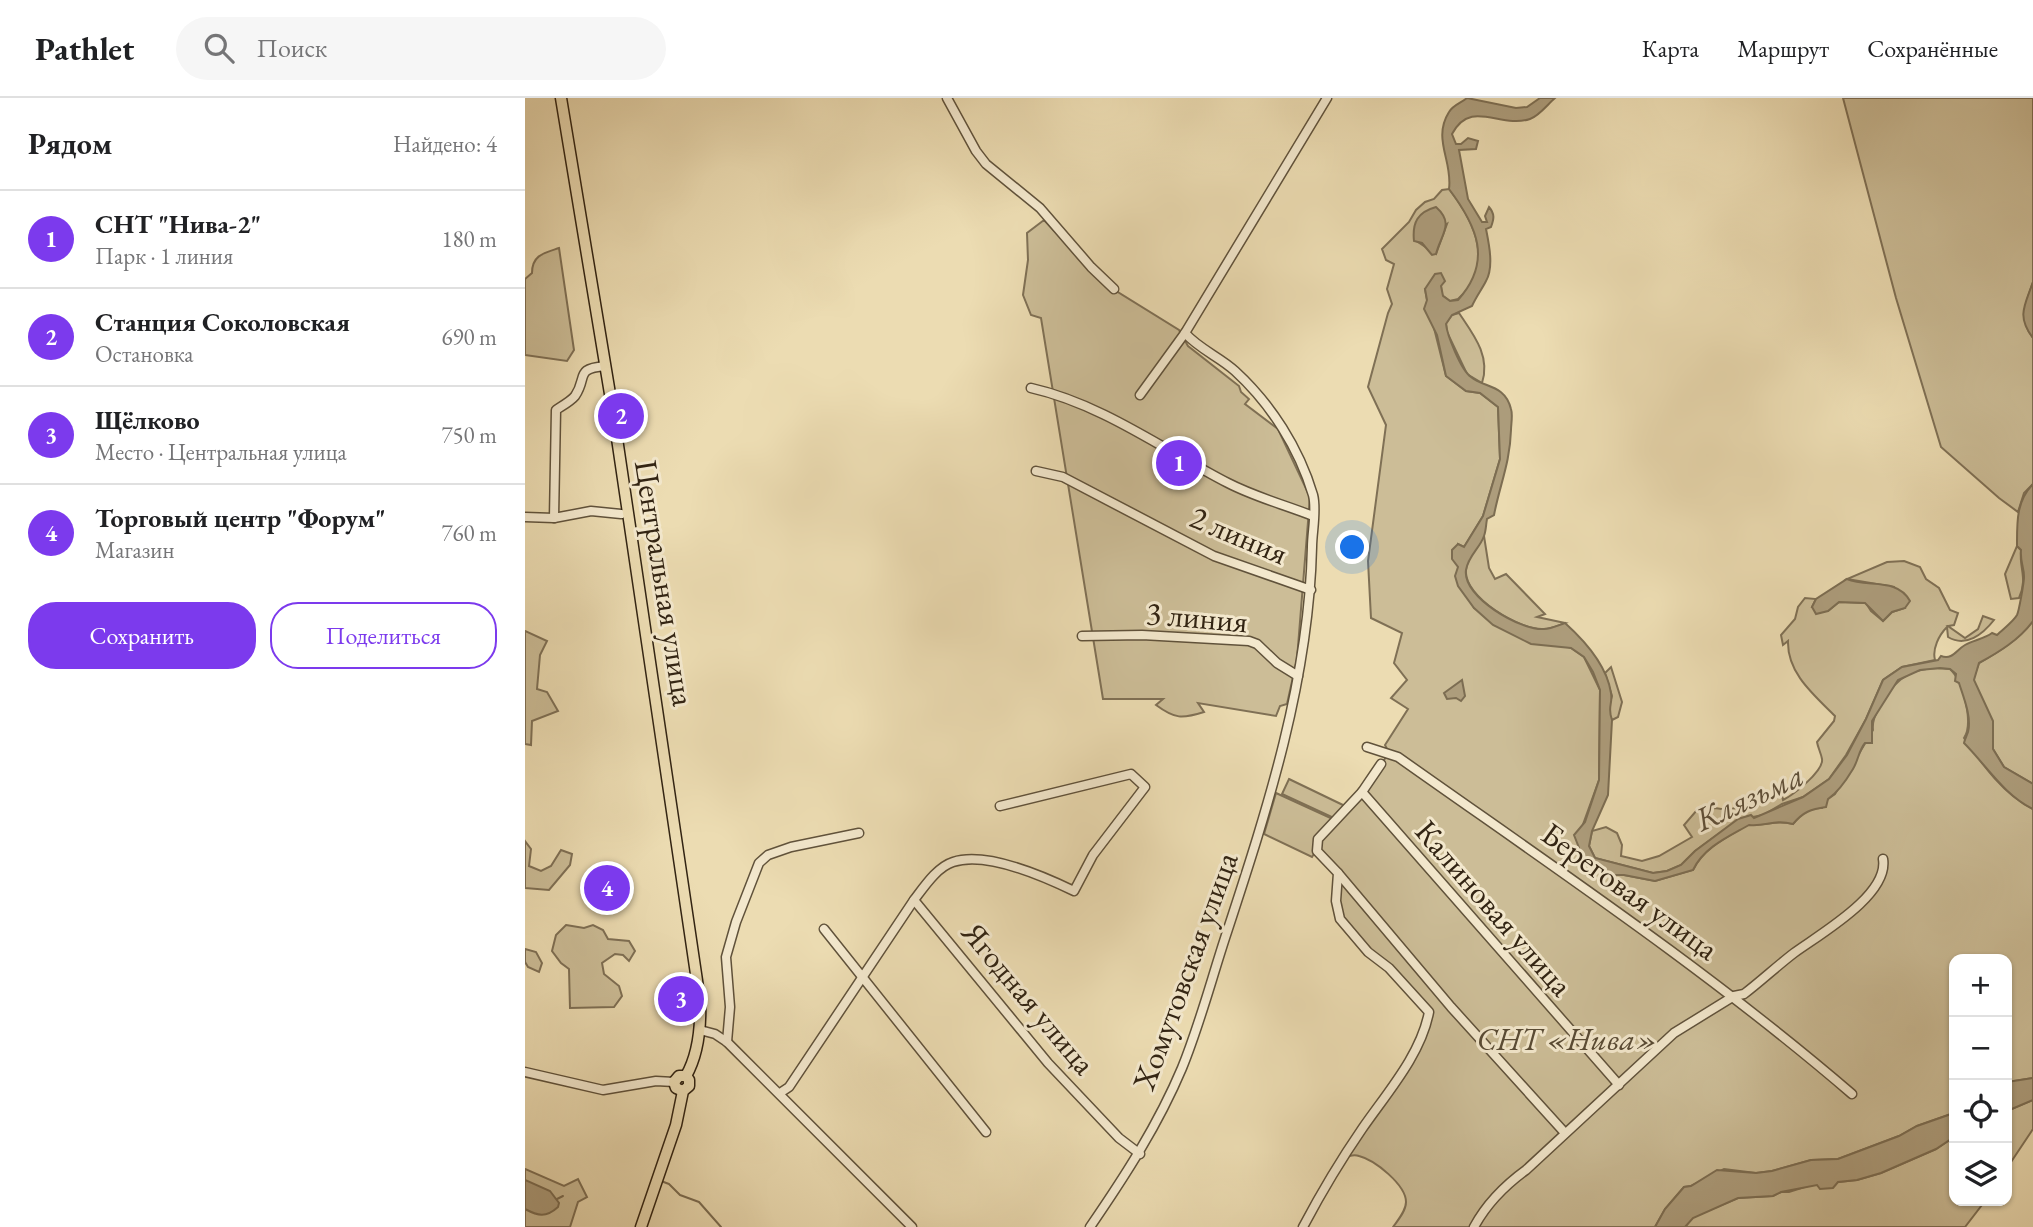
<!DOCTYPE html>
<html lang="ru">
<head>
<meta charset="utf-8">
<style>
  :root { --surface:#fff; --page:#f6f6f6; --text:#202124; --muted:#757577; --line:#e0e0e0; --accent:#7c3aed }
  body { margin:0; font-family:"EB Garamond",serif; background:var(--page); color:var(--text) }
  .controls { position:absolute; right:21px; bottom:21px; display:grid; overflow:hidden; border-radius:14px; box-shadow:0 2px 5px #0004 }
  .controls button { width:63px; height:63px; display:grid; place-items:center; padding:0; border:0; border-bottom:2px solid var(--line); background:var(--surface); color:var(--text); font:35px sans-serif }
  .you { position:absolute; left:828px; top:450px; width:24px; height:24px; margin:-18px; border:5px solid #fff; border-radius:50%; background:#1a73e8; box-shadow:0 0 0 10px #1a73e833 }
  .badge { display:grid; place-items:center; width:46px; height:46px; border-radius:50%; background:var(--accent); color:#fff; font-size:23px; font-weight:700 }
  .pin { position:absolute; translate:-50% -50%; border:4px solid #fff; box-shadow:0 2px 7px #0006 }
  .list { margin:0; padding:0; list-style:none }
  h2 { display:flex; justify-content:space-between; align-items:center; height:91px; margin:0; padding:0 28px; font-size:30px }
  h2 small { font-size:23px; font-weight:400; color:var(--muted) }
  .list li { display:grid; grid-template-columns:46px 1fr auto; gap:21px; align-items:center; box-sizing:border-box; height:98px; padding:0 28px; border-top:2px solid var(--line) }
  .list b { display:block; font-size:26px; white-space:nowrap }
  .list p { margin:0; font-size:23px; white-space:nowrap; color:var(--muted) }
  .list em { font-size:23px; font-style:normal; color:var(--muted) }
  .actions { display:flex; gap:14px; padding:21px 28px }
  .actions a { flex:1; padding:16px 0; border:2px solid var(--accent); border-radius:28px; text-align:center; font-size:24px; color:var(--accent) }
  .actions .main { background:var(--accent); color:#fff }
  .icon { flex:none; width:38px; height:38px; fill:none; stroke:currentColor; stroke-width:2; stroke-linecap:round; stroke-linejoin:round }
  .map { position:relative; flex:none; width:1508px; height:1129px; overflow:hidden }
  header { display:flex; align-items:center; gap:42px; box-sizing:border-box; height:98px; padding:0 35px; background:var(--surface); border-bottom:2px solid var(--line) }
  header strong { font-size:33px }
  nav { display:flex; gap:38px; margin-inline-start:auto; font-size:24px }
  .search { width:490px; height:63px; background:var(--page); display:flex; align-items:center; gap:18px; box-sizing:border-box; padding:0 24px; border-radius:38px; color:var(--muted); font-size:26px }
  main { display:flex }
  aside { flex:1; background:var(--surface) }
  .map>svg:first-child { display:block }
  .green { fill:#ccbd97; stroke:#7f7055; stroke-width:2; fill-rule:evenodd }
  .water { fill:#ad9d7c; stroke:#7c6d52; stroke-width:2 }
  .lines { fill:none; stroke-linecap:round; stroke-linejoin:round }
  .stream { stroke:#7c6d52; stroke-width:2 }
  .minor-casing { stroke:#60523b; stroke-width:11 }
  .major-casing { stroke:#322413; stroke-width:13 }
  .minor { stroke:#f3e8cd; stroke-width:8 }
  .major { stroke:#ecdcb2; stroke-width:10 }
  .labels { text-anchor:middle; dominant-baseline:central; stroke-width:6; stroke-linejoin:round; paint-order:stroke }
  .street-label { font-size:32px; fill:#322413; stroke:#f3e8cd }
  .park-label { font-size:32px; font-style:italic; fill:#584a34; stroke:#f3e8cd }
  .water-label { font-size:33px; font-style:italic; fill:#5d4e38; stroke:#f3e8cd }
</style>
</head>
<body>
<header>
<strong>Pathlet</strong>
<div class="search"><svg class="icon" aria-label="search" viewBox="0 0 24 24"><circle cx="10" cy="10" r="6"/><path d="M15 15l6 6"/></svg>Поиск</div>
<nav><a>Карта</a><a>Маршрут</a><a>Сохранённые</a></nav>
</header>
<main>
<aside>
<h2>Рядом<small>Найдено: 4</small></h2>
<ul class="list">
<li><span class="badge">1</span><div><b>СНТ &quot;Нива-2&quot;</b><p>Парк · 1 линия</p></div><em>180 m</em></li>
<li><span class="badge">2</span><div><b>Станция Соколовская</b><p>Остановка</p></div><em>690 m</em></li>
<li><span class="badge">3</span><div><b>Щёлково</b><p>Место · Центральная улица</p></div><em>750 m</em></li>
<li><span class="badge">4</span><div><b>Торговый центр &quot;Форум&quot;</b><p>Магазин</p></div><em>760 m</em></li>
</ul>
<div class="actions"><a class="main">Сохранить</a><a>Поделиться</a></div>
</aside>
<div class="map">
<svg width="1508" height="1129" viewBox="0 0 1508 1129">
  <rect width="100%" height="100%" fill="#ecdcb2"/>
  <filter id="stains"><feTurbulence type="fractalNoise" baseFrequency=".00286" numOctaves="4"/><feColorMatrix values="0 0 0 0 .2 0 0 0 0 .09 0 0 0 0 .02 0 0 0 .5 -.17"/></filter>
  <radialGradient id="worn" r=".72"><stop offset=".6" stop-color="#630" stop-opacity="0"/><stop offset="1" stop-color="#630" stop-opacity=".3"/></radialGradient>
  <g class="green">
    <path d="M1318,0H1508V184C1501,204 1493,221 1508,240V386L1499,395L1493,414L1474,400L1416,349L1371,200Z"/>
    <path d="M924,91C944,117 964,151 947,184C944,191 938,196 933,201L925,203L917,197L916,188L900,191L902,202L921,278L941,293L955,295L973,309L975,361L958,418L939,449L933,446V469L949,510L1046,550L1059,559L1075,592L1074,682L1052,743L1060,765L1086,777H1099L1130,783L1168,772C1179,749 1203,739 1224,726C1241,729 1249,721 1268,726C1275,717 1285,709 1297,710L1303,701L1310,696L1348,632C1347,622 1351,616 1356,606C1372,577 1392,567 1425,571C1438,583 1449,625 1439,640C1457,666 1479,697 1508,711V980L1482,984V861H1429V1015L1392,1028L1374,1038L1313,1061L1286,1062L1247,1073L1231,1075L1199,1071L1166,1088L1159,1089L1140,1111L1130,1129H868C873,1122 881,1113 881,1104C881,1087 850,1062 834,1058C829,1056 823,1058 818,1060L876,978L904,914L815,821L813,775L792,746L836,694L864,655L860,647L883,611L866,600L882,582L869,565L877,535L846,520L843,463L861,327L843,289L863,215L867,206L862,191L869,166L861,162L857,151L884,124L891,112L900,104L909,101L917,92ZM922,126L911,156L893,144Z"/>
    <path d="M519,122L588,195L591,193L654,232L663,248L714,288L716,294L724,301L720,306L753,331L785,399L772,561L762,606L755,608L751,618L673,605L679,614C657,621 650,621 631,607L638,601H578L516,220L506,217L498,197L503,162L502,135Z"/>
    <path d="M34,150L49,252L42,263L0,257V181L7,175C7,157 19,155 34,150Z"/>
    <path d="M934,215C948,236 966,258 957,285L942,276L922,234L921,225L927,217Z"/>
    <path d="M959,438L964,470L970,481L981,476L1020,516L1012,519L1040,525C1034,527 1026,531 1019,531C996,533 938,499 941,472C942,460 953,448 959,438Z"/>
    <path d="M1492,448L1496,452C1494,471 1503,480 1494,500L1486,501L1480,476Z"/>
    <path d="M1379,463L1395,469L1401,481L1414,490L1425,512L1433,515L1429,527L1423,528L1440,540L1453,531L1458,518L1469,522C1458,536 1441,550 1423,539L1422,529C1414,537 1407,551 1410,562L1377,569L1358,582L1341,621L1321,657L1304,681L1278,699L1257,706L1238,717L1213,722L1170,753L1156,767L1142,773L1128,775L1070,760L1064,748L1067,733L1081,729L1092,735L1097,747L1096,758L1117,763L1134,758L1167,739L1159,727L1172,712L1190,710L1203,712L1231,704L1238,699L1257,697L1258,702C1268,697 1299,673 1297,661C1296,655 1293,650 1292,644L1309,623L1310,618C1289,597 1262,575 1263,543L1258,547L1256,537L1270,521L1273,509L1280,500L1291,501L1287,509L1303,513L1314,504L1341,505L1346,513L1358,523L1367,514L1380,510L1369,489L1322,481L1362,464Z"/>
    <path d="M1508,523V686L1479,669L1468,651V635L1448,582L1454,565C1475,553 1493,542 1508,523Z"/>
    <path d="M0,533L22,543L15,557L12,591L22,594L33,613L7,623L6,647L0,646Z"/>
    <path d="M1086,569L1097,604L1093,619L1087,622L1083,612L1087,598L1080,575Z"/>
    <path d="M764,681L820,708L811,721L757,696Z"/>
    <path d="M751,695L810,722L787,759L739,736Z"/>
    <path d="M0,743L6,751L4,768L16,773L26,768L36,752L47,756L45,767L24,792L0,790Z"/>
    <path d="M41,827L59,830L68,827L78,832L83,841L104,843L110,853L104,863L98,857L90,856L77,865L79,876L94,888L97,898L89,909L45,910L44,871L36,865L27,853L31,837Z"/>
    <path d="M0,851L11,854L17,865L14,874L3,869L0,864Z"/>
    <path d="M1508,1002V1031L1482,1070V1013Z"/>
    <path d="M1429,1039V1103H1460L1440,1129H1160L1168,1119L1213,1100L1248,1098L1256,1094H1264L1286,1087L1332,1082L1356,1075L1411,1051Z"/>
    <path d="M0,1071L39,1088L53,1081L62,1099L53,1104L45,1129H0Z"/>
  </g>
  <g class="water">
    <path d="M942,0L991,10L1002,9L1015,0H1030C1022,7 1014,18 1005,21C975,31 946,0 927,36L931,46H936L943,40L953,43L951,51L934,52L943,101L957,124H962L960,118L964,109C970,116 969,121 966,129L961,131C964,146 969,169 961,183C957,191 951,199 947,208L927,217L921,226C922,237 936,272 946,279C959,290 980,286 986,311C988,317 986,326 986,332C985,365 975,386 969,417L962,421C961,426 961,433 959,438C955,450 943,458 941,472C937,499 996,533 1019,531C1026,531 1034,527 1040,525C1060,543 1082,568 1086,595C1088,606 1082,609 1087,622L1083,697L1067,733L1064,748L1070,760L1128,775L1142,773L1156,767L1170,753L1213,721L1226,717L1229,720L1278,699L1304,681L1322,657L1341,621L1358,582L1377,569L1413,562L1416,558C1428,562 1431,552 1440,547C1449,542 1459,541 1467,535L1472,537C1478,531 1488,524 1492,517C1494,513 1499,484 1499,479C1499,468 1495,465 1496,452L1492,448C1492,425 1491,403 1508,386V523C1494,542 1474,554 1454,565L1449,582L1468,623V651L1479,669L1508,686V711C1479,697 1461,667 1439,645C1440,641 1442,637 1443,634C1447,619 1438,598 1434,585L1430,583L1431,576L1425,571L1415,570L1395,572L1373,582L1347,623V645H1340C1334,652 1333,663 1328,671C1322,681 1312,695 1303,701L1301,709C1286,711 1278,714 1268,726C1248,721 1241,729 1224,727C1203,739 1179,749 1168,772L1130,783L1099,777H1087L1060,765L1049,737L1060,724L1074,682L1075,592L1068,574L1059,559L1046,550L1006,546L968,527L949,510L933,488L930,478L933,469L927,461V452L933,446L939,449L958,418L975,361L973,309L955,295L941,293L921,278L912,237L899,211L902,202L900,191L910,176L916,175L920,183L916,188L918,198L925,203L933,202C968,163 952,128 924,91C928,63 907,41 924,14C928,7 936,5 942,0Z"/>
    <path d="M911,109C930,126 916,136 911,156L907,157L897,145L889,143C887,124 893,114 911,109Z"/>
    <path d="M1508,184V240C1491,218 1500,207 1508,184Z"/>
    <path d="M1322,481C1342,490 1372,479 1385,503L1380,510L1367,514L1358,523L1340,505L1314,504L1303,513L1291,516L1287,509L1291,501Z"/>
    <path d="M937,582L940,598L936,603L931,600L922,601L919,595Z"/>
    <path d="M1508,980V1002L1482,1013V984Z"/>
    <path d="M1429,1015V1039L1411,1051L1356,1075L1332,1082L1313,1084L1308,1090L1295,1091L1292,1087L1256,1094L1248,1098L1213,1100L1168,1120L1160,1129H1130L1140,1111L1159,1089L1166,1088L1192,1072L1231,1075L1247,1073L1286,1062L1313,1061L1374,1038L1392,1028Z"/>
    <path d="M0,1082L25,1093L34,1105L33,1109C21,1120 13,1118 0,1111Z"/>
  </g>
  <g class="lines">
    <g class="stream">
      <path d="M136,1083L144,1086L155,1097L174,1104L196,1129"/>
      <path d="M32,1101L38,1098"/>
    </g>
    <defs>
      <g id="minor">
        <path d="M422,0L451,53L461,66L515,110L566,169L589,191"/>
        <path d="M506,290C577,306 639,352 703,385C730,399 760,407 788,418"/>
        <path d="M615,297L660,235L802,0"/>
        <path d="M511,373L538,379L689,458L786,492"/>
        <path d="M0,419L29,420L66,413L96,416"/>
        <path d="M29,420L31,312C37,308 46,303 50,298C63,279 49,271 80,268"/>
        <path d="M557,538L617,537L724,543L732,546L752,565L773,578"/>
        <path d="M842,649L873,659C1027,768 1184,873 1327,996"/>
        <path d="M837,694L1094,987"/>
        <path d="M813,775L926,909L1040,1035"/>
        <path d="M389,802L523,965L594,1040L615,1056"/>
        <path d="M299,831L461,1034"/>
        <path d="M175,932L190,936L202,944L387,1129"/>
        <path d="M202,944L205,909L201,859L211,824L234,765L243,757L266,749L334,735"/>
        <path d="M0,974L78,992L131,983L149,984"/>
        <path d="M255,995L264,989L389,802C399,789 412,769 428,764C461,753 520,779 549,793L568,757L620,689L606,676L475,708"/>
        <path d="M565,1129C600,1078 633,1027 657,970C675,926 687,879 702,834C743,709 784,582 787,449C787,434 792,412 788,397C774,350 746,306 710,273C695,259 674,251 660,235"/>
        <path d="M778,1129C796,1095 815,1063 837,1031C861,996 896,957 904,914L864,870L843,854L815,821L811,803L813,775L792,753L793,741L837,694L856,666"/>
        <path d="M949,1129C962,1105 979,1088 1001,1072L1149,935L1209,898L1219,896C1236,883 1252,868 1269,855C1295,836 1364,797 1358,761"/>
      </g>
      <g id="major">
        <path d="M36,0L89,320L175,903C176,928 174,955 161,978L164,982V988L158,993L151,1027L116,1129"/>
        <path d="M158,993L151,990L149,984L154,978H161"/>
      </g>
    </defs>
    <use href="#minor" class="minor-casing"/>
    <use href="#major" class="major-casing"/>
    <use href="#minor" class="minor"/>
    <use href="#major" class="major"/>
  </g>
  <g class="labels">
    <g class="street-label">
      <text transform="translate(714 437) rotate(23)">2 линия</text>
      <text transform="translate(140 485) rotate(81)">Центральная улица</text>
      <text transform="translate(672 519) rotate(5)">3 линия</text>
      <text transform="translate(1105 793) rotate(36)">Береговая улица</text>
      <text transform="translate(969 810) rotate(49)">Калиновая улица</text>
      <text transform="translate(660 873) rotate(-70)">Хомутовская улица</text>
      <text transform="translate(504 900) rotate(50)">Ягодная улица</text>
    </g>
    <g class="park-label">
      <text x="1042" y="941">СНТ «Нива»</text>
    </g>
    <g class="water-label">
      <text transform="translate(1224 699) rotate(-25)">Клязьма</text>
    </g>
  </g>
  <rect width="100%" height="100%" filter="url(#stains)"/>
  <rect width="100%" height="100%" fill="url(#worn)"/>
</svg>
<div class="controls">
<button>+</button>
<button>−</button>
<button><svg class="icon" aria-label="locate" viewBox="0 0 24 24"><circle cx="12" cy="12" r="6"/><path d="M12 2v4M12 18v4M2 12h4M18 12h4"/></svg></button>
<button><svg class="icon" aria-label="layers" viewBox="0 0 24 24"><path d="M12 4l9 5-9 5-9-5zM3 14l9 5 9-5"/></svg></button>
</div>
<div class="you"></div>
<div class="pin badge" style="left:654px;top:365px">1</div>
<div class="pin badge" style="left:96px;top:318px">2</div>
<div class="pin badge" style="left:156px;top:901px">3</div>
<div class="pin badge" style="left:82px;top:790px">4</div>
</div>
</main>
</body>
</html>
